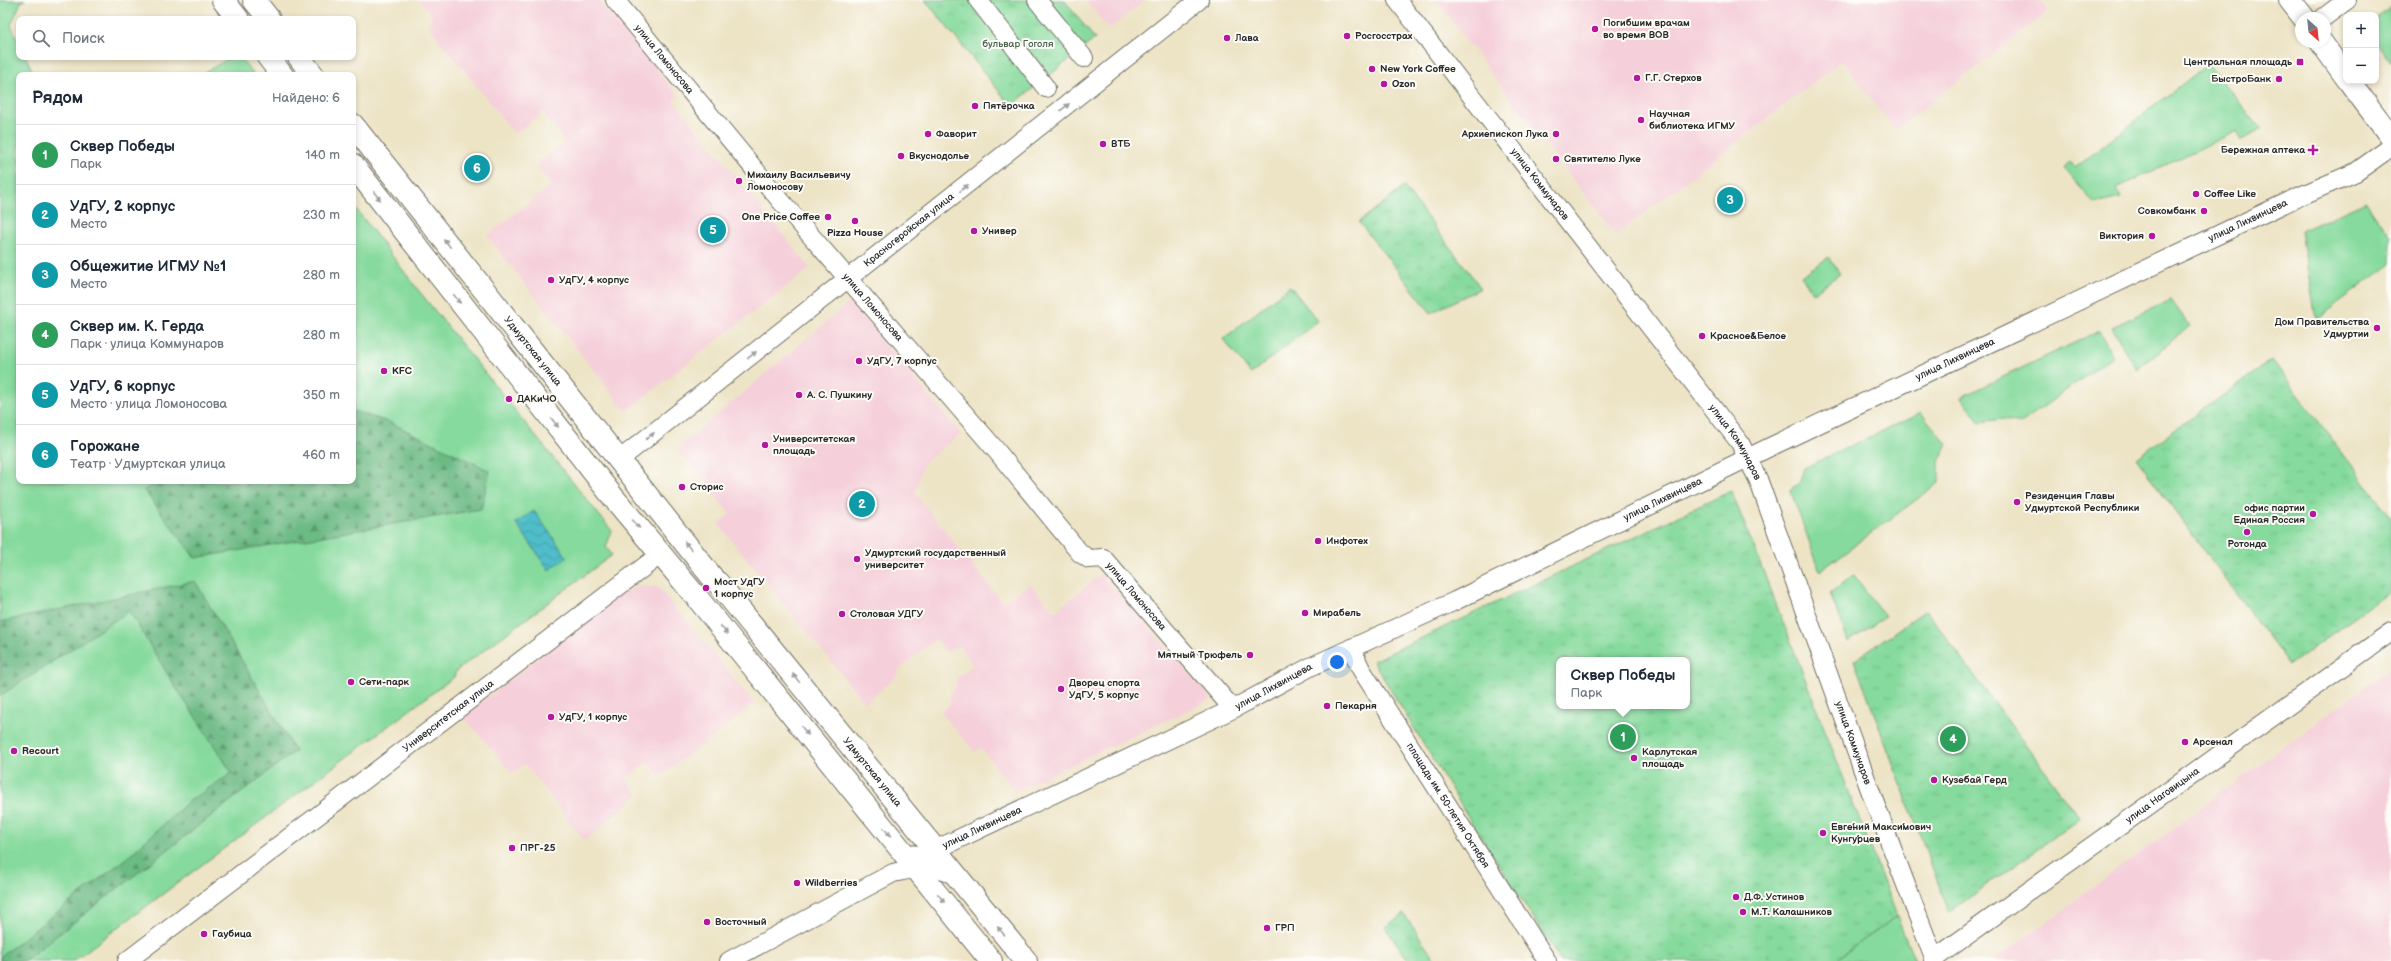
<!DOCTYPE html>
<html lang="ru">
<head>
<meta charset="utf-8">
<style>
  :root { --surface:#fff; --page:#f6f6f7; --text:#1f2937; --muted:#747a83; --line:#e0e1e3; --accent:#b45309 }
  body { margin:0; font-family:"Balsamiq Sans",sans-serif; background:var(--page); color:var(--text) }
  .controls { position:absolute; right:12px; top:12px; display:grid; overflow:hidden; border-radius:8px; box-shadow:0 2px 6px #0003 }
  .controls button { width:36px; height:36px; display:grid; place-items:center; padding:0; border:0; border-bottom:1px solid var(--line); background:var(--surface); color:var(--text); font:20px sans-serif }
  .compass { position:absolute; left:2295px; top:12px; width:36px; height:36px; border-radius:50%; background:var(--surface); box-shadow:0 2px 6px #0003; rotate:153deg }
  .you { position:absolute; left:1337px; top:662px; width:14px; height:14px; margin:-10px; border:3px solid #fff; border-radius:50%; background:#1a73e8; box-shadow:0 0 0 6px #1a73e833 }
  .badge { display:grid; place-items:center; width:26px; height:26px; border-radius:50%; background:var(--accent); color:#fff; font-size:13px; font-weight:700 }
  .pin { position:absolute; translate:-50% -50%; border:2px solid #fff; box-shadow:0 1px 4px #0006 }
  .popup { position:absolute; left:1556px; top:657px; width:134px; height:52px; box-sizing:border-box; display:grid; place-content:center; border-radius:8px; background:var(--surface); filter:drop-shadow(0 1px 3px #0005); font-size:13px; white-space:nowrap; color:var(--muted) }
  .popup b { font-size:15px; color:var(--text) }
  .popup::after { content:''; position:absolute; left:50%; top:100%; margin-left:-8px; border:8px solid transparent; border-top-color:var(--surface) }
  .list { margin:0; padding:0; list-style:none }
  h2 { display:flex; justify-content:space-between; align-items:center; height:52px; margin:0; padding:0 16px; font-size:17px }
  h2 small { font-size:13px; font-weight:400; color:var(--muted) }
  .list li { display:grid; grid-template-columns:26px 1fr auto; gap:12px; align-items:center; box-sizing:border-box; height:60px; padding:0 16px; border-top:1px solid var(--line) }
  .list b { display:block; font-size:15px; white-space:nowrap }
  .list p { margin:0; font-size:13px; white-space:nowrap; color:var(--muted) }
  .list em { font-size:13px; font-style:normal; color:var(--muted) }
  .icon { flex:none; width:22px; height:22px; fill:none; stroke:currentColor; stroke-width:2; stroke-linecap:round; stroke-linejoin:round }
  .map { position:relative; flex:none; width:2391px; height:961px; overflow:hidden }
  .search { position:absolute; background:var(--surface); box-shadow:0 2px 6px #0003; left:16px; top:16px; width:340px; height:44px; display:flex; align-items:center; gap:10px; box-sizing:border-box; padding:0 14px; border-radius:8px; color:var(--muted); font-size:15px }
  .panel { position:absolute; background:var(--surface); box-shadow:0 2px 6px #0003; left:16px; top:72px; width:340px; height:412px; border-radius:8px }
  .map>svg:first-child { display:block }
  .built { fill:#f5cfda }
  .grass { fill:#86da9d; stroke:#588264 }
  .forest { fill:url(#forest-firs); stroke:#4c7258 }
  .park { fill:url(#park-tufts); stroke:#588264; fill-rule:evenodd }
  .water { fill:url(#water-waves); stroke:#3e747a }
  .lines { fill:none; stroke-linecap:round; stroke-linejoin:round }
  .minor-casing { stroke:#6f6c61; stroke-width:20 }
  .major-casing { stroke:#6f6c61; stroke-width:24 }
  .minor { stroke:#fff; stroke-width:18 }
  .major { stroke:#fff; stroke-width:22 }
  .oneway { fill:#a0a0a0 }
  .poi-dot { fill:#b5179e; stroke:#fdfcf7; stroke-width:1.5 }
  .labels { text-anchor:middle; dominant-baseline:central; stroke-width:4; stroke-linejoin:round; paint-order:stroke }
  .poi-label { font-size:10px; font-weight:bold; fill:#2b2b2b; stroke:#fdfcf7; text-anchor:start }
  .park-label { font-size:10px; fill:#46604d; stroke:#fdfcf7 }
  .street-label { font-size:10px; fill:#2b2b2b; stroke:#fdfcf7 }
</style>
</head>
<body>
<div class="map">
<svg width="2391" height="961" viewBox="0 0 2391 961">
  <defs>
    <pattern id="forest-firs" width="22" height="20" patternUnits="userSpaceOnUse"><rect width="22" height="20" fill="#6cba84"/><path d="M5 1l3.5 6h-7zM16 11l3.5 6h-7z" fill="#59976c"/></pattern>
    <pattern id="park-tufts" width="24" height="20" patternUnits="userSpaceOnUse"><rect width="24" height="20" fill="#86da9d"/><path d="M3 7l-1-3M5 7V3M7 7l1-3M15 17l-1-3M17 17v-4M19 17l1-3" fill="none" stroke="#74bb87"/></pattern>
    <pattern id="water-waves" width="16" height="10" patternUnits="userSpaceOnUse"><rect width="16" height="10" fill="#50bdca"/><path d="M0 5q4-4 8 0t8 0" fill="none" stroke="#439aa4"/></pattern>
  </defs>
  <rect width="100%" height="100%" fill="#fdfcf7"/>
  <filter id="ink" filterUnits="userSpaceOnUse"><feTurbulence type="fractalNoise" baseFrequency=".025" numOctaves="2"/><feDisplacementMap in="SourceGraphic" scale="8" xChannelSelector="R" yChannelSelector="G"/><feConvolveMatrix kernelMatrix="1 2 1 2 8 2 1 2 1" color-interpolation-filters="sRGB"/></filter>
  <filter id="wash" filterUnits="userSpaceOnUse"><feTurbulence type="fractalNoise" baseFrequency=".012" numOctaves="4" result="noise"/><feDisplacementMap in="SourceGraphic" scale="16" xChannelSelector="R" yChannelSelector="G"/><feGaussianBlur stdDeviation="0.9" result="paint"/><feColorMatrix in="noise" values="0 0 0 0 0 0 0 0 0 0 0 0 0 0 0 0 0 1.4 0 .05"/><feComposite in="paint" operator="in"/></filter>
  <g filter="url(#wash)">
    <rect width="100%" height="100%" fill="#ede4c6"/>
    <g class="built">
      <path d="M419,0H598L679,96L673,100L810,268L626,411L487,236L551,185L536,165L565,142L543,112L515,134L428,26L432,15Z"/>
      <path d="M1085,0H1145L1109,29Z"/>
      <path d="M1435,0H2040L2049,11L1895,130L1842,61L1616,235Z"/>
      <path d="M850,302L961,434L923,464L915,493L1002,602L1030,584L1055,612L1101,574L1212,699L1015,791L981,748L975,752L941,713L950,703L949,696L956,686L955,680L973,665L958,645L948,653L936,639L897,671L899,674L865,703L718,524L730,514L677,449Z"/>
      <path d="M638,586L658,587L754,703L710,739L660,776L647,762L626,779L638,794L585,841L525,764L512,773L463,716L620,595Z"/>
      <path d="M2391,668V961H1993Z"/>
    </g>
    <g class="grass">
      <path d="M0,0H25L21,2L11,25L19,43V57H26L34,75H19V481H353V205L419,291L612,531L606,547L612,555L456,671L454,677L73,961H0Z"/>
      <path d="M2391,7V63L2376,41V19Z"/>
      <path d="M231,57H240L254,75H200Z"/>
      <path d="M2208,64L2261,129L2242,140L2237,131L2117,188L2121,198L2094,204L2064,168L2070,161L2075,168Z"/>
      <path d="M2366,202L2391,236V264L2316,319L2301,231Z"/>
      <path d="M1829,257L1840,274L1813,293L1801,276Z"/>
      <path d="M1290,286L1318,321L1251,374L1223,339Z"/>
      <path d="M2171,300L2190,326L2136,370L2112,327Z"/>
      <path d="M2099,331L2113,356L2021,423L2002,419L1980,422L1961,397Z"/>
      <path d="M1921,413L1947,444L1939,462V483L1820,571L1790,489L1799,484L1804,468Z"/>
      <path d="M1854,575L1885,617L1848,642L1830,593Z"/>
      <path d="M1897,916L1915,961H1834Z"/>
    </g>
    <g class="forest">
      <path d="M353,411L389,422L490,471L481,509L195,558L144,490L157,481H353Z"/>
      <path d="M195,581L295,751L24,961H0V957L129,856L189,801L232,773L173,683L129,611L0,696V622Z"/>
    </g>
    <g class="park">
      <path d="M925,0H1064L1095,39L1011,106Z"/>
      <path d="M1404,187L1481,288L1431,313L1359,222Z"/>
      <path d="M2272,360L2391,517V591L2289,665L2136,458Z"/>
      <path d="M1731,491L1752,542L1897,916L1834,961H1561L1470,820L1373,661ZM1559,660H1687V706H1559Z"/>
      <path d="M1926,610L2080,819L1949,912L1854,660Z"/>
      <path d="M1404,914L1436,961H1409L1385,927Z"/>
    </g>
    <path class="water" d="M534,511L567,557L549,570L516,523Z"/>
  </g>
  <g filter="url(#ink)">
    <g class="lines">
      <defs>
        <g id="minor">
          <path id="s1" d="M615,0L780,200L995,449L1080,553L1089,559L1103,558L1233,709"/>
          <path d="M978,0L1046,88"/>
          <path d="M1037,0L1084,58"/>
          <path id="s2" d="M1397,0L1740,443L1758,479L1874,801L1935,961"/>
          <path d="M2323,18L2347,0"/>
          <path id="s3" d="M619,460L1199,0"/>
          <path id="s4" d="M1351,648L1361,669L1547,961"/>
          <path id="s5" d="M905,854L920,855L935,850L1233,709L1310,667L1455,601L1772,446L2298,197L2356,172L2391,147"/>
          <path id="s6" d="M1934,959L2391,632"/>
          <path id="s7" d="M127,961L661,554"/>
          <path d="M729,961L893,873C921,867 928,864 955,875"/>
        </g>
        <g id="major">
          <path d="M223,0L238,19"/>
          <path d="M254,0L269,19"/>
          <path d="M2290,0L2304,18"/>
          <path d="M2321,42L2346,77"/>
          <path d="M268,57L282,75"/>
          <path d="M299,57L313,75"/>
          <path d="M2349,81L2391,137"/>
          <path id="s8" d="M353,125L712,577"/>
          <path d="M353,165L613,497L693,593"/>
          <path id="s9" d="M718,583L1026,961"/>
          <path d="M699,600L991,961"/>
        </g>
      </defs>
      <use href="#minor" class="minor-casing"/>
      <use href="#major" class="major-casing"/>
      <use href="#minor" class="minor"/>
      <use href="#major" class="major"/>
    </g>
    <defs><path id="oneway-solid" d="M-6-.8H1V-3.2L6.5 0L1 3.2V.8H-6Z"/></defs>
    <g class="oneway">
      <use href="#oneway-solid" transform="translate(1065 107) rotate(-39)"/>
      <use href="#oneway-solid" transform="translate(964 188) rotate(-39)"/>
      <use href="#oneway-solid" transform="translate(377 196) rotate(52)"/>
      <use href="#oneway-solid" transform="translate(447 243) rotate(-128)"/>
      <use href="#oneway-solid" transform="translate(457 299) rotate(52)"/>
      <use href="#oneway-solid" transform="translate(752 355) rotate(-38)"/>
      <use href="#oneway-solid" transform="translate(555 423) rotate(52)"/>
      <use href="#oneway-solid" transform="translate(650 436) rotate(-39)"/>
      <use href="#oneway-solid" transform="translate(636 524) rotate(50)"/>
      <use href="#oneway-solid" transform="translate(688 546) rotate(-129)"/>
      <use href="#oneway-solid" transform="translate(724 630) rotate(51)"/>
      <use href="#oneway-solid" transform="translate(796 678) rotate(-129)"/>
      <use href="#oneway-solid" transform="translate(805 731) rotate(51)"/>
      <use href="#oneway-solid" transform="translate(887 832) rotate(51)"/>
      <use href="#oneway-solid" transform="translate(941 898) rotate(52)"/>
      <use href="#oneway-solid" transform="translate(1001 931) rotate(-130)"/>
    </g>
  </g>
  <g class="poi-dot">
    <circle cx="1595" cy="29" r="4"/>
    <circle cx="1347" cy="36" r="4"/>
    <circle cx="1227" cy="38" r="4"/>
    <rect x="2296" y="58" width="8" height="8" rx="2"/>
    <circle cx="1372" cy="69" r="4"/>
    <circle cx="1637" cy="78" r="4"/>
    <circle cx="2279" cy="79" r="4"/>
    <circle cx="1384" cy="84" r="4"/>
    <circle cx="975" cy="106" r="4"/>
    <circle cx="1641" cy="120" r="4"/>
    <circle cx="928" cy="134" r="4"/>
    <circle cx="1556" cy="134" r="4"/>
    <circle cx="1103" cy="144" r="4"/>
    <path d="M2311 144h4v4h4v4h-4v4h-4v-4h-4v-4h4z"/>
    <circle cx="901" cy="156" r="4"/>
    <circle cx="1556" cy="159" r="4"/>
    <circle cx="739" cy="181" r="4"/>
    <circle cx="2196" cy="194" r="4"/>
    <circle cx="2204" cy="211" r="4"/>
    <circle cx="828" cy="217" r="4"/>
    <circle cx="855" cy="221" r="4"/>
    <circle cx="974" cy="231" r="4"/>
    <circle cx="2152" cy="236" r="4"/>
    <circle cx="551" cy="280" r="4"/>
    <circle cx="2377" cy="328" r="4"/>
    <circle cx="1702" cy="336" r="4"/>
    <circle cx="859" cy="361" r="4"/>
    <circle cx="384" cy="371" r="4"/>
    <circle cx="799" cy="395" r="4"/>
    <circle cx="509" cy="399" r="4"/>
    <circle cx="765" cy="445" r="4"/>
    <circle cx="682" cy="487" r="4"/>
    <circle cx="2017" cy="502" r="4"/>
    <circle cx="2313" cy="514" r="4"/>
    <circle cx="2247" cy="532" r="4"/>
    <circle cx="1318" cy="541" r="4"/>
    <circle cx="857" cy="559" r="4"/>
    <circle cx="706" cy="588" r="4"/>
    <circle cx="1305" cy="613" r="4"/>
    <circle cx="842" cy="614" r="4"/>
    <circle cx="1250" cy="655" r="4"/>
    <circle cx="351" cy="682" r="4"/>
    <circle cx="1061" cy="689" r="4"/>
    <circle cx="1327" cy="706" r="4"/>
    <circle cx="551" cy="717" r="4"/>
    <circle cx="2185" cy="742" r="4"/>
    <circle cx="14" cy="751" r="4"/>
    <circle cx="1634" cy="758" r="4"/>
    <circle cx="1934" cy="780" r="4"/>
    <circle cx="1823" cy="833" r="4"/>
    <circle cx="512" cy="848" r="4"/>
    <circle cx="797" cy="883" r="4"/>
    <circle cx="1736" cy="897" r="4"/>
    <circle cx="1743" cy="912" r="4"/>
    <circle cx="707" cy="922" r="4"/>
    <circle cx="1267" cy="928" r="4"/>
    <circle cx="204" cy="934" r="4"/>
  </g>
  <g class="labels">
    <g class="poi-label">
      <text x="1603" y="23">Погибшим врачам<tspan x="1603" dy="12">во время ВОВ</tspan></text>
      <text x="1355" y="36">Росгосстрах</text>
      <text x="1235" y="38">Лава</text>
      <text x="2292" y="62" text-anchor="end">Центральная площадь</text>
      <text x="1380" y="69">New York Coffee</text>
      <text x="1645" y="78">Г.Г. Стерхов</text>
      <text x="2271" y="79" text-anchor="end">БыстроБанк</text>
      <text x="1392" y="84">Ozon</text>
      <text x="983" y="106">Пятёрочка</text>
      <text x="1649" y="114">Научная<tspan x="1649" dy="12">библиотека ИГМУ</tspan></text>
      <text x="936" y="134">Фаворит</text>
      <text x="1548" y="134" text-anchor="end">Архиепископ Лука</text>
      <text x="1111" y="144">ВТБ</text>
      <text x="2305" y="150" text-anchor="end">Бережная аптека</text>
      <text x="909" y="156">Вкуснодолье</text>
      <text x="1564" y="159">Святителю Луке</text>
      <text x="747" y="175">Михаилу Васильевичу<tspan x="747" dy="12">Ломоносову</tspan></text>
      <text x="2204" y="194">Coffee Like</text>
      <text x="2196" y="211" text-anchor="end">Совкомбанк</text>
      <text x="820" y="217" text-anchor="end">One Price Coffee</text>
      <text x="982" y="231">Универ</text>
      <text x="855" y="233" text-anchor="middle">Pizza House</text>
      <text x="2144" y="236" text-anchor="end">Виктория</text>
      <text x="559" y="280">УдГУ, 4 корпус</text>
      <text x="2369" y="322" text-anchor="end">Дом Правительства<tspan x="2369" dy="12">Удмуртии</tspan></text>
      <text x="1710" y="336">Красное&amp;Белое</text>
      <text x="867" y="361">УдГУ, 7 корпус</text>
      <text x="392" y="371">KFC</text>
      <text x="807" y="395">А. С. Пушкину</text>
      <text x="517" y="399">ДАКиЧО</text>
      <text x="773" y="439">Университетская<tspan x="773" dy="12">площадь</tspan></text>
      <text x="690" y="487">Сторис</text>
      <text x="2025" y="496">Резиденция Главы<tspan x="2025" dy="12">Удмуртской Республики</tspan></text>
      <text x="2305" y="508" text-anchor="end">офис партии<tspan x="2305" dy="12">Единая Россия</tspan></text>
      <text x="1326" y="541">Инфотех</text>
      <text x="2247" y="544" text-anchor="middle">Ротонда</text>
      <text x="865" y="553">Удмуртский государственный<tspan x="865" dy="12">университет</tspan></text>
      <text x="714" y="582">Мост УдГУ<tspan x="714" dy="12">1 корпус</tspan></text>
      <text x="1313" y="613">Мирабель</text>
      <text x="850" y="614">Столовая УДГУ</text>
      <text x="1242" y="655" text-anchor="end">Мятный Трюфель</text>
      <text x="359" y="682">Сети-парк</text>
      <text x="1069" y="683">Дворец спорта<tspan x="1069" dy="12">УдГУ, 5 корпус</tspan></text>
      <text x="1335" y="706">Пекарня</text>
      <text x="559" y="717">УдГУ, 1 корпус</text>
      <text x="2193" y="742">Арсенал</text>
      <text x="22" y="751">Recourt</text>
      <text x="1642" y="752">Карлутская<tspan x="1642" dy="12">площадь</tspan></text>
      <text x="1942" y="780">Кузебай Герд</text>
      <text x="1831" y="827">Евге́ний Макси́мович<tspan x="1831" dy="12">Кунгу́рцев</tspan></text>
      <text x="520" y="848">ПРГ-25</text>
      <text x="805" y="883">Wildberries</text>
      <text x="1744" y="897">Д.Ф. Устинов</text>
      <text x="1751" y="912">М.Т. Калашников</text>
      <text x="715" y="922">Восточный</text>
      <text x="1275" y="928">ГРП</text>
      <text x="212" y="934">Гаубица</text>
    </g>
    <g class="park-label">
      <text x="1018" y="44">бульвар Гоголя</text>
    </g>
    <g class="street-label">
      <text stroke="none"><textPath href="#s1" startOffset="77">улица Ломоносова</textPath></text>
      <text stroke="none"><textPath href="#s2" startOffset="233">улица Коммунаров</textPath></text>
      <text stroke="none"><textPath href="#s5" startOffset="1487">улица Лихвинцева</textPath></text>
      <text stroke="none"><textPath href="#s3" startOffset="370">Красногеройская улица</textPath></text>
      <text stroke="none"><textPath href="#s1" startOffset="401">улица Ломоносова</textPath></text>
      <text stroke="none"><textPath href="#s8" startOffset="289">Удмуртская улица</textPath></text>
      <text stroke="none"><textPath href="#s5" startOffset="1163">улица Лихвинцева</textPath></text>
      <text stroke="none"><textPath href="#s2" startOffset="557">улица Коммунаров</textPath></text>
      <text stroke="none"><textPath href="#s5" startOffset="839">улица Лихвинцева</textPath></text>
      <text stroke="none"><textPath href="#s1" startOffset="798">улица Ломоносова</textPath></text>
      <text stroke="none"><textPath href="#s5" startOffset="407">улица Лихвинцева</textPath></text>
      <text stroke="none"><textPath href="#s7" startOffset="404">Университетская улица</textPath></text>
      <text stroke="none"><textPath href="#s2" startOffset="881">улица Коммунаров</textPath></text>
      <text stroke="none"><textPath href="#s9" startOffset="244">Удмуртская улица</textPath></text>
      <text stroke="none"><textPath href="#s6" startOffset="281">улица Наговицына</textPath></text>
      <text stroke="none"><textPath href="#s4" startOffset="185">площадь им. 50-летия Октября</textPath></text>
      <text stroke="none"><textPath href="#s5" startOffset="83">улица Лихвинцева</textPath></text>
    </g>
  </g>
</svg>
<div class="controls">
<button>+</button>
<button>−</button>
</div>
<svg class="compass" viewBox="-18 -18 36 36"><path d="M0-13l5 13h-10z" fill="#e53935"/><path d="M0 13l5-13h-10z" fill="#747a83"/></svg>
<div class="you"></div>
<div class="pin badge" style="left:1623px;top:737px;background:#2e9e5b">1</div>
<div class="popup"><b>Сквер Победы</b>Парк</div>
<div class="pin badge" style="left:862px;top:504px;background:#0f9aa8">2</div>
<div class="pin badge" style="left:1730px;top:200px;background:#0f9aa8">3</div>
<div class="pin badge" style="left:1953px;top:739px;background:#2e9e5b">4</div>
<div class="pin badge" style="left:713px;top:230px;background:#0f9aa8">5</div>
<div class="pin badge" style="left:477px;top:168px;background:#0f9aa8">6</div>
<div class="search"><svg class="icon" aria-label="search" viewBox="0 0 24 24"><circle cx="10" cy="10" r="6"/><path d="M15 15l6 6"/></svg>Поиск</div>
<section class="panel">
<h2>Рядом<small>Найдено: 6</small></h2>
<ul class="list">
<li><span class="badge" style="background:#2e9e5b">1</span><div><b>Сквер Победы</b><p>Парк</p></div><em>140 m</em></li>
<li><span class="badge" style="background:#0f9aa8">2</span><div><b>УдГУ, 2 корпус</b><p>Место</p></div><em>230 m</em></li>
<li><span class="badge" style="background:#0f9aa8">3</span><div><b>Общежитие ИГМУ №1</b><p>Место</p></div><em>280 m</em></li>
<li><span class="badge" style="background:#2e9e5b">4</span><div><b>Сквер им. К. Герда</b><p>Парк · улица Коммунаров</p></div><em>280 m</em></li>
<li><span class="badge" style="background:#0f9aa8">5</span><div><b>УдГУ, 6 корпус</b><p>Место · улица Ломоносова</p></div><em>350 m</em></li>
<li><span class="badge" style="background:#0f9aa8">6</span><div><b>Горожане</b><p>Театр · Удмуртская улица</p></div><em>460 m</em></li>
</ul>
</section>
</div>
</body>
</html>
